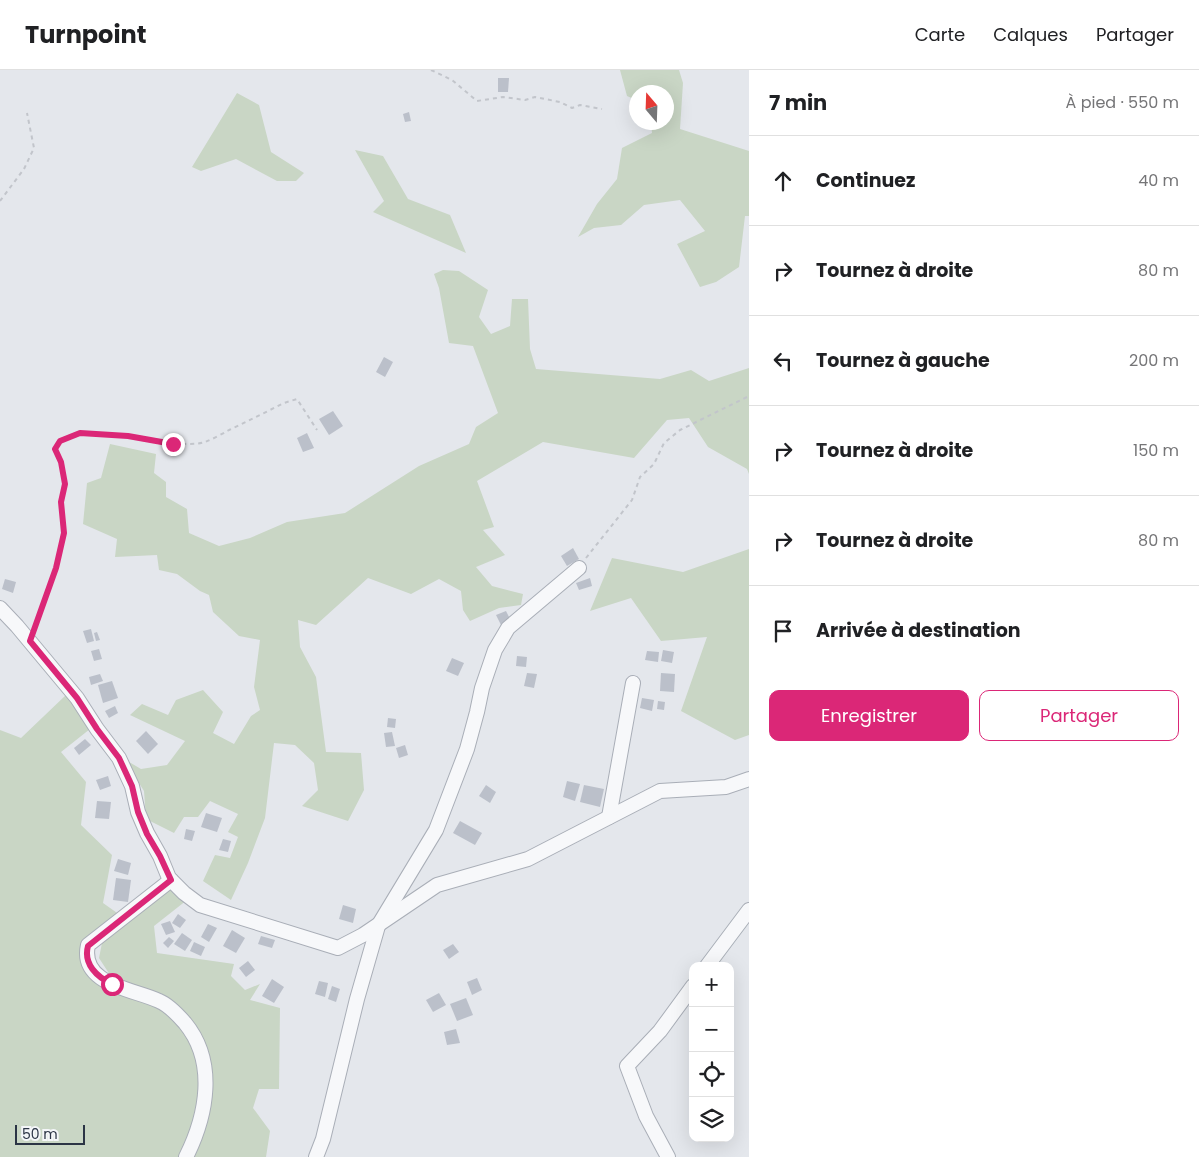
<!DOCTYPE html>
<html lang="fr">
<head>
<meta charset="utf-8">
<style>
  :root { --surface:#fff; --page:#f6f6f6; --text:#202124; --muted:#757577; --line:#e0e0e0; --accent:#db2777 }
  body { margin:0; font-family:Poppins,sans-serif; background:var(--page); color:var(--text) }
  .controls { position:absolute; right:15px; bottom:15px; display:grid; overflow:hidden; border-radius:10px; box-shadow:0 5px 20px #0002 }
  .controls button { width:45px; height:45px; display:grid; place-items:center; padding:0; border:0; border-bottom:1px solid var(--line); background:var(--surface); color:var(--text); font:25px sans-serif }
  .compass { position:absolute; left:629px; top:15px; width:45px; height:45px; border-radius:50%; background:var(--surface); box-shadow:0 5px 20px #0002; rotate:341deg }
  .scale { position:absolute; left:15px; bottom:12px; width:70px; box-sizing:border-box; padding-left:5px; border:2px solid #2b3445; border-top:0; font-size:14px; line-height:18px; white-space:nowrap; color:#2b3445; -webkit-text-stroke:4px #f4f6f9; paint-order:stroke }
  .stop { position:absolute; width:15px; height:15px; margin:-11px; border:4px solid #db2777; border-radius:50%; background:#fff }
  .stop.end { background:#db2777; border-color:#fff; box-shadow:0 1px 5px #0008 }
  .list { margin:0; padding:0; list-style:none }
  h2 { display:flex; justify-content:space-between; align-items:center; height:65px; margin:0; padding:0 20px; font-size:21px }
  h2 small { font-size:16px; font-weight:400; color:var(--muted) }
  .list li { display:grid; grid-template-columns:32px 1fr auto; gap:15px; align-items:center; box-sizing:border-box; height:90px; padding:0 20px; border-top:1px solid var(--line) }
  .list b { display:block; font-size:19px; white-space:nowrap }
  .list em { font-size:16px; font-style:normal; color:var(--muted) }
  .actions { display:flex; gap:10px; padding:15px 20px }
  .actions a { flex:1; padding:11px 0; border:1px solid var(--accent); border-radius:10px; text-align:center; font-size:18px; color:var(--accent) }
  .actions .main { background:var(--accent); color:#fff }
  .icon { flex:none; width:28px; height:28px; fill:none; stroke:currentColor; stroke-width:2; stroke-linecap:round; stroke-linejoin:round }
  .map { position:relative; flex:none; width:749px; height:1087px; overflow:hidden }
  header { display:flex; align-items:center; gap:30px; box-sizing:border-box; height:70px; padding:0 25px; background:var(--surface); border-bottom:1px solid var(--line) }
  header strong { font-size:24px }
  nav { display:flex; gap:28px; margin-inline-start:auto; font-size:18px }
  main { display:flex }
  aside { flex:1; background:var(--surface) }
  .map>svg:first-child { display:block }
  .green { fill:#c9d6c5 }
  .building { fill:#bbc0ca }
  .lines { fill:none; stroke-linecap:round; stroke-linejoin:round }
  .minor-casing { stroke:#a9aeb7; stroke-width:16 }
  .path { stroke:#c2c5cb; stroke-width:2; stroke-dasharray:4 4; stroke-linecap:butt }
  .minor { stroke:#f7f8fa; stroke-width:14 }
  .route { stroke:#db2777; stroke-width:6 }
</style>
</head>
<body>
<header>
<strong>Turnpoint</strong>
<nav><a>Carte</a><a>Calques</a><a>Partager</a></nav>
</header>
<main>
<div class="map">
<svg width="749" height="1087" viewBox="0 0 749 1087">
  <rect width="100%" height="100%" fill="#e4e7ec"/>
  <g class="green">
    <path d="M620,0H679L683,13L680,59L749,81V146H745L739,197L716,212L700,217L677,174L705,161L680,130L644,135L621,155L594,158L578,167L597,134L617,109L622,78L652,63L651,53L666,52V22H636V30L627,26Z"/>
    <path d="M237,23L259,35L271,82L304,103L296,111H277L236,89L201,101L192,97Z"/>
    <path d="M355,80L383,86L408,129L450,145L466,183L373,142L384,131Z"/>
    <path d="M443,200L459,201L488,220L479,247L491,264L510,256L512,229H528L530,279L536,299L660,309L691,300L709,311L749,298V404L747,399L708,377L689,348L667,350L634,388L543,372L477,411L494,457L483,460L505,485L476,497L492,516L523,524L521,535L499,538L470,551L463,540L461,521L439,509L411,524L368,508L316,555L298,550L300,577L316,607L326,682L361,683L364,720L348,751L302,736L318,720L314,693L295,675L274,673L265,748L248,793L231,830L203,811L215,785L230,788L238,767L228,762L238,744L210,731L198,747H184L174,763L146,749L144,721L124,689L141,699L167,695L185,671L130,645L142,634L168,645L176,630L203,620L223,642L213,663L234,674L251,646L260,640L254,617L260,570L239,566L213,542L209,525L200,521L177,504L159,500L157,485L115,487L117,469L83,454L87,413L101,408L110,374L156,384L154,403L166,412V427L187,439L189,463L219,476L250,468L287,452L345,443L419,396L469,374L476,357L498,343L473,276L449,273L439,218L434,204Z"/>
    <path d="M749,479V665L735,670L681,641L707,567L661,571L631,528L590,541L612,488L683,502Z"/>
    <path d="M66,625L90,659L61,682L86,712L81,755L112,785L103,833L120,845L84,873L87,898L159,934L190,968L197,987L201,1012L198,1046L181,1087H0V660L21,668Z"/>
    <path d="M170,820L187,830L154,856L157,883L234,894L231,906L245,920L260,914L250,930L280,938L279,1019H259L253,1038L270,1061L266,1087H191L210,1021L197,962L131,915L110,905L99,888L103,868L124,850Z"/>
  </g>
  <g class="building">
    <path d="M498,8H509L508,22H498Z"/>
    <path d="M409,42L411,51L405,52L403,44Z"/>
    <path d="M384,287L393,292L385,307L376,302Z"/>
    <path d="M333,341L343,356L329,365L319,349Z"/>
    <path d="M307,363L314,378L303,382L297,368Z"/>
    <path d="M573,478L579,489L567,496L561,486Z"/>
    <path d="M590,508L592,516L579,520L576,513Z"/>
    <path d="M5,509L16,512L13,523L2,519Z"/>
    <path d="M506,541L511,551L501,555L496,545Z"/>
    <path d="M91,559L94,571L87,573L83,561Z"/>
    <path d="M97,562L100,570L96,571L94,563Z"/>
    <path d="M99,579L102,589L94,591L91,581Z"/>
    <path d="M663,580L674,582L672,593L661,591Z"/>
    <path d="M647,581L659,582L658,592L645,590Z"/>
    <path d="M517,586L527,587L526,597L516,596Z"/>
    <path d="M452,588L464,593L458,606L446,601Z"/>
    <path d="M527,603L537,604L534,618L524,616Z"/>
    <path d="M661,603L675,604L674,622L660,621Z"/>
    <path d="M100,604L103,611L91,615L89,607Z"/>
    <path d="M112,611L118,628L103,633L98,615Z"/>
    <path d="M642,628L654,630L652,641L640,638Z"/>
    <path d="M658,631L665,632L664,640L657,639Z"/>
    <path d="M115,636L118,643L109,648L105,641Z"/>
    <path d="M388,648L396,649L395,658L387,657Z"/>
    <path d="M146,661L158,674L148,684L136,671Z"/>
    <path d="M392,662L395,676L386,677L384,663Z"/>
    <path d="M85,669L91,675L79,685L74,678Z"/>
    <path d="M405,675L408,685L399,688L396,678Z"/>
    <path d="M108,706L111,716L100,720L96,710Z"/>
    <path d="M567,711L580,714L575,731L563,727Z"/>
    <path d="M486,715L496,722L490,733L479,726Z"/>
    <path d="M584,715L604,719L600,737L580,732Z"/>
    <path d="M97,731L111,732L109,749L95,748Z"/>
    <path d="M206,743L222,748L217,762L201,757Z"/>
    <path d="M460,751L482,763L475,775L453,763Z"/>
    <path d="M186,759L195,761L192,771L184,769Z"/>
    <path d="M223,769L231,771L228,782L219,780Z"/>
    <path d="M118,789L131,793L128,805L114,801Z"/>
    <path d="M116,808L131,810L128,832L113,830Z"/>
    <path d="M343,835L356,839L353,853L339,849Z"/>
    <path d="M178,844L186,850L180,858L172,853Z"/>
    <path d="M170,851L175,862L166,865L161,854Z"/>
    <path d="M208,854L217,858L209,872L201,867Z"/>
    <path d="M232,860L245,868L236,883L223,876Z"/>
    <path d="M182,863L192,870L185,881L174,874Z"/>
    <path d="M261,866L275,870L272,878L258,874Z"/>
    <path d="M169,867L174,871L168,878L163,873Z"/>
    <path d="M194,872L205,877L201,886L190,881Z"/>
    <path d="M453,874L459,882L449,889L443,880Z"/>
    <path d="M248,891L255,900L246,907L239,898Z"/>
    <path d="M477,908L482,920L472,925L467,912Z"/>
    <path d="M272,909L284,917L274,933L262,926Z"/>
    <path d="M319,911L328,913L325,927L315,924Z"/>
    <path d="M332,916L340,919L336,932L328,929Z"/>
    <path d="M439,923L446,935L433,942L426,930Z"/>
    <path d="M466,928L473,945L457,951L450,934Z"/>
    <path d="M456,959L460,973L447,975L444,962Z"/>
  </g>
  <g class="lines">
    <defs>
      <g id="minor">
        <path d="M0,538L17,556L77,628L97,659L119,688L132,716L138,742L147,763L160,786L169,808L184,823L200,835L338,878L363,865L437,815L528,789L660,721L726,717L749,709"/>
        <path d="M609,747L633,613"/>
        <path d="M171,810L88,875C79,915 134,919 159,931C169,935 178,945 185,953C217,992 207,1045 186,1087"/>
        <path d="M707,896L749,840"/>
        <path d="M316,1087L323,1069L357,929L378,856L436,760L467,679L477,642L482,618L495,580L508,558L579,498"/>
        <path d="M668,1087L646,1046L627,996L660,961L693,916"/>
      </g>
    </defs>
    <use href="#minor" class="minor-casing"/>
    <g class="path">
      <path d="M431,0L452,10L477,31L503,27L525,30L535,27L560,32L572,38L580,35L602,39"/>
      <path d="M0,131L24,99L34,78L27,43"/>
      <path d="M586,488L632,430L640,407L654,394L664,373L680,360L749,326"/>
      <path d="M34,559L57,498L64,463L61,432L65,414L61,392L55,379C77,342 168,383 205,372C213,369 222,364 229,360C248,351 266,342 284,333L297,329L317,360"/>
    </g>
    <use href="#minor" class="minor"/>
  </g>
  <g class="lines">
    <path class="route" d="M112,914C97,907 83,894 88,876L171,810L160,786L147,764L138,742L132,716L119,688L97,659L77,628L30,571L56,498L64,463L61,432L65,414L61,392L55,379L60,371L80,363L128,366L173,374"/>
  </g>
</svg>
<div class="controls">
<button>+</button>
<button>−</button>
<button><svg class="icon" aria-label="locate" viewBox="0 0 24 24"><circle cx="12" cy="12" r="6"/><path d="M12 2v4M12 18v4M2 12h4M18 12h4"/></svg></button>
<button><svg class="icon" aria-label="layers" viewBox="0 0 24 24"><path d="M12 4l9 5-9 5-9-5zM3 14l9 5 9-5"/></svg></button>
</div>
<svg class="compass" viewBox="-18 -18 36 36"><path d="M0-13l5 13h-10z" fill="#e53935"/><path d="M0 13l5-13h-10z" fill="#757577"/></svg>
<div class="scale">50 m</div>
<div class="stop" style="left:112px;top:914px"></div>
<div class="stop end" style="left:173px;top:374px"></div>
</div>
<aside>
<h2>7 min<small>À pied · 550 m</small></h2>
<ul class="list">
<li><svg class="icon" aria-label="ahead" viewBox="0 0 24 24"><path d="M12 20V5M6 11l6-6 6 6"/></svg><div><b>Continuez</b></div><em>40 m</em></li>
<li><svg class="icon" aria-label="right" viewBox="0 0 24 24"><path d="M7 20v-9h11M14 6l5 5-5 5"/></svg><div><b>Tournez à droite</b></div><em>80 m</em></li>
<li><svg class="icon" aria-label="left" viewBox="0 0 24 24"><path d="M17 20v-9H6M10 6l-5 5 5 5"/></svg><div><b>Tournez à gauche</b></div><em>200 m</em></li>
<li><svg class="icon" aria-label="right" viewBox="0 0 24 24"><path d="M7 20v-9h11M14 6l5 5-5 5"/></svg><div><b>Tournez à droite</b></div><em>150 m</em></li>
<li><svg class="icon" aria-label="right" viewBox="0 0 24 24"><path d="M7 20v-9h11M14 6l5 5-5 5"/></svg><div><b>Tournez à droite</b></div><em>80 m</em></li>
<li><svg class="icon" aria-label="arrive" viewBox="0 0 24 24"><path d="M6 21V4h12l-3 4 3 4H6"/></svg><div><b>Arrivée à destination</b></div></li>
</ul>
<div class="actions"><a class="main">Enregistrer</a><a>Partager</a></div>
</aside>
</main>
</body>
</html>
